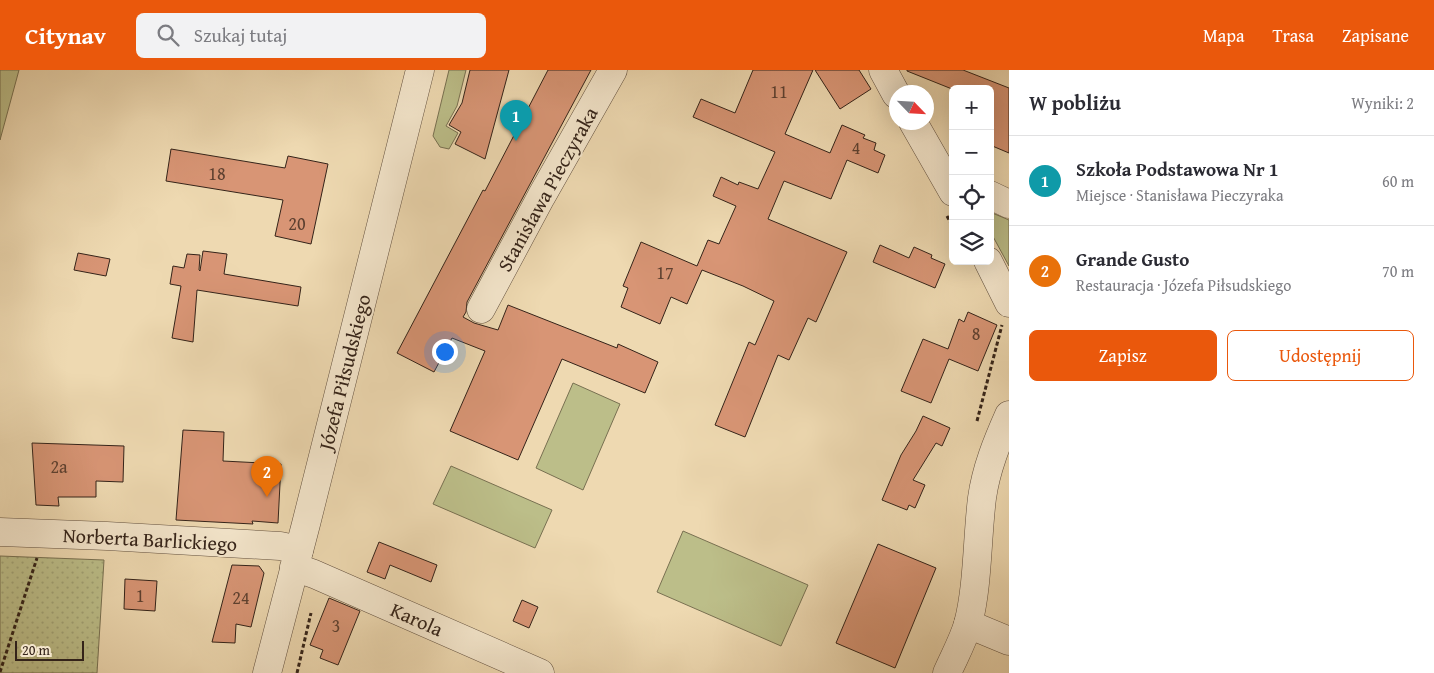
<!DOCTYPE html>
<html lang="pl">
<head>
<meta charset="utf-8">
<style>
  :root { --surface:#fff; --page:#f2f2f3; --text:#2b2b33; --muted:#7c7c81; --line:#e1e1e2; --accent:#ea580c }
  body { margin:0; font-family:"Gentium Book Plus",serif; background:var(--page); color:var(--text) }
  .controls { position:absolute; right:15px; top:15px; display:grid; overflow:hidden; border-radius:8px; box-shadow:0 5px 20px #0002 }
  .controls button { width:45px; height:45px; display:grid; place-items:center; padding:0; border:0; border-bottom:1px solid var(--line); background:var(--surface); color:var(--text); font:25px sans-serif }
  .compass { position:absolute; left:889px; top:15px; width:45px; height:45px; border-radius:50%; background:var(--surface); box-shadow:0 5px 20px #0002; rotate:115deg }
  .scale { position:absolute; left:15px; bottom:12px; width:69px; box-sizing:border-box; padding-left:5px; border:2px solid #342319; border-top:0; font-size:14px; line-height:18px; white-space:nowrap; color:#342319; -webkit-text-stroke:4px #f4e6cc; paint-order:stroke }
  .you { position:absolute; left:444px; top:281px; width:18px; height:18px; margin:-12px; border:4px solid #fff; border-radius:50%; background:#1a73e8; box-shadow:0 0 0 8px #1a73e833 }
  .badge { display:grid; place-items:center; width:32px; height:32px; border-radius:50%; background:var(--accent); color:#fff; font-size:16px; font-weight:700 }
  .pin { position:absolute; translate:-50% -41px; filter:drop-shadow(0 1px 2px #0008) }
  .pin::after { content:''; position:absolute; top:26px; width:18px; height:15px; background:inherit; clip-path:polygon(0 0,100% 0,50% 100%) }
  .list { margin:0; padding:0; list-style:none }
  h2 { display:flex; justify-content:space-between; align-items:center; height:65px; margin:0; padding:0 20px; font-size:21px }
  h2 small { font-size:16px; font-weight:400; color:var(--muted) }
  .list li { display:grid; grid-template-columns:32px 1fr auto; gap:15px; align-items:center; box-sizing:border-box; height:90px; padding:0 20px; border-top:1px solid var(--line) }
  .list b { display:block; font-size:19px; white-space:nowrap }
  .list p { margin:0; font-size:16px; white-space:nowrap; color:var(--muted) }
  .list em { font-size:16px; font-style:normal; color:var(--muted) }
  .actions { display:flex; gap:10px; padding:15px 20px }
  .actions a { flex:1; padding:11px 0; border:1px solid var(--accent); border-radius:8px; text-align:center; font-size:18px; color:var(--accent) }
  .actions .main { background:var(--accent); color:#fff }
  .icon { flex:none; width:28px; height:28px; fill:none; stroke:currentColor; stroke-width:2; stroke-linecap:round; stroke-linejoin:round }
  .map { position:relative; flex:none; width:1009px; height:603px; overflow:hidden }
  header { display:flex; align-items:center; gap:30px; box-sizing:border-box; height:70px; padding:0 25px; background:var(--accent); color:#fff }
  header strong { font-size:24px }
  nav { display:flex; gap:28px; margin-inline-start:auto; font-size:18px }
  .search { width:350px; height:45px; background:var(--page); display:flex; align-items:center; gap:12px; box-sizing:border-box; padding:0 18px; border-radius:8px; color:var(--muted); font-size:19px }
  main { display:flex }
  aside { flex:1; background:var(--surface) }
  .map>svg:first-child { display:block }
  .green { fill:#bcbe89; stroke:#787051 }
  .garden { fill:url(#garden-dots); stroke:#787051 }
  .building { fill:#d89575; stroke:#342319 }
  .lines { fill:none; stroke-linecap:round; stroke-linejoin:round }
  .minor-casing { stroke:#62503f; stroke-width:29 }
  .path { stroke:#342319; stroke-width:3; stroke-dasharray:4 2.5; stroke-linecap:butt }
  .minor { stroke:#f4e6cc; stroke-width:28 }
  .labels { text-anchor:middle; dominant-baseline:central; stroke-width:4; stroke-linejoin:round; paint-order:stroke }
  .number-label { font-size:18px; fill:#5d4030 }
  .street-label { font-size:20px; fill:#342319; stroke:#f4e6cc }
</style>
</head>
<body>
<header>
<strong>Citynav</strong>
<div class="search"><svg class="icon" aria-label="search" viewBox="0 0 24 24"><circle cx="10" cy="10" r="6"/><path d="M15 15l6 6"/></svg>Szukaj tutaj</div>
<nav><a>Mapa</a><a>Trasa</a><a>Zapisane</a></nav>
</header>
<main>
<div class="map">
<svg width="1009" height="603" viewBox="0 0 1009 603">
  <defs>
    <pattern id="garden-dots" width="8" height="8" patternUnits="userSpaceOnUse" patternTransform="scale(1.25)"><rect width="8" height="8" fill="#bcbe89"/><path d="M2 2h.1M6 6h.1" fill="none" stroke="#a2a376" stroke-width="1.8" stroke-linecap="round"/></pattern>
  </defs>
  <rect width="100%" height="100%" fill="#eed9b1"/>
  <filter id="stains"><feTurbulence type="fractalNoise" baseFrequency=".004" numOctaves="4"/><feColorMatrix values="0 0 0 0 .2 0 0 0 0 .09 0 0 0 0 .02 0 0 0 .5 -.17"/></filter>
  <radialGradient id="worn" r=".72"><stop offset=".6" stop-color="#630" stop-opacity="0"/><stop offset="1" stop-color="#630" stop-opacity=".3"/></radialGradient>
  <g class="green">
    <path d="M0,0H19L0,70Z"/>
    <path d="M449,0H466L457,36L446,56L458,63L449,79L440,77L433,66Z"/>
    <path d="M990,142L1009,150V196L990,161Z"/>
    <path d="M573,313L620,334L583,420L536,398Z"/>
    <path d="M451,396L552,440L535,478L433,434Z"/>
    <path d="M683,461L808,515L781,576L657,522Z"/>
  </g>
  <path class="garden" d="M0,486L104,490L97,603H0Z"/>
  <g class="building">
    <path d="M470,0H509L485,89L455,74L461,62L449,55L462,33Z"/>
    <path d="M548,0H591L467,232L466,242L463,247L474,253L498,260L508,235L617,278L618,274L658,292L645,323L562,289L518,390L450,361L485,281L452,268L434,302L397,283L483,120L485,121Z"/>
    <path d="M753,0H813L785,64L830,83L842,55L865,65L863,68L876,73L874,80L885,85L878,103L847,90L831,129L784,111L768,149L847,182L816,252L808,248L789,290L778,285L745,367L715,355L749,272L755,275L774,231L743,216L702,200L687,234L671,227L660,254L621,237L628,218L623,216L641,172L697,196L708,170L719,174L736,136L713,126L721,107L738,115L739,112L758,119L775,82L693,47L701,29L735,43Z"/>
    <path d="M815,0H859L871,19L840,39Z"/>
    <path d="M907,0H963L1009,18V83L990,75V19H952L907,1Z"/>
    <path d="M171,79L285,98L288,86L328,94L311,174L275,166L283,130L166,111Z"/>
    <path d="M880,175L909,188L914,177L932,185L931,188L945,194L935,218L873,192Z"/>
    <path d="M203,181L227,184L224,204L301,217L298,236L197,220L193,272L172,268L181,216L170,214L173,196L184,198L187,184L200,185L199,200L200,201Z"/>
    <path d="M78,183L110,189L106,206L74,200Z"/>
    <path d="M968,242L997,255L978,301L949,289L931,333L901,321L923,269L948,279L959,249L964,252Z"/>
    <path d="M923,346L950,358L942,376L936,373L913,410L925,415L915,438L909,435L907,440L882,430L901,385L916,361Z"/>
    <path d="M183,360L224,362L223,391L281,394L278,453L252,451L253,454L176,450Z"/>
    <path d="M32,373L124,376L123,412L96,411V427H58L59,436L36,435Z"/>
    <path d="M379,472L437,495L431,512L390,495L385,509L367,502Z"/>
    <path d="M878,474L936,498L895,598L836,573Z"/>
    <path d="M232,495L259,496L264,503L251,557L236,554L235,573L212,572Z"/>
    <path d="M125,509L157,511L155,541L124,539Z"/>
    <path d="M329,528L360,541L338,595L320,588L323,580L310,575Z"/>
    <path d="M522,530L538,537L529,558L513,551Z"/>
  </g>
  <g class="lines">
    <defs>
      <g id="minor">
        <path d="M883,0L896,24"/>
        <path d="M913,52L953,122"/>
        <path d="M990,125L1009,134"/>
        <path d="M988,191L1009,233"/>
        <path d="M481,239L541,127L613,0"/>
        <path d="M0,462L107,466L280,476L299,480"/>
        <path d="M294,497L314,504L540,603"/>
        <path d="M968,554L1009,571"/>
        <path d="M267,603L306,454L420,0"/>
        <path d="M947,603C954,587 963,571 968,554C978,516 977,468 982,428C986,399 997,372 1009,345"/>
      </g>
    </defs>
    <use href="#minor" class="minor-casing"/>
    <g class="path">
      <path d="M947,146L953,157"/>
      <path d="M977,351L1002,255"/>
      <path d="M0,602L37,488"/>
      <path d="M297,603L311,543"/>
    </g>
    <use href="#minor" class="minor"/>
  </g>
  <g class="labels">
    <g class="number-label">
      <text x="779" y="21">11</text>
      <text x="856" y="77">4</text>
      <text x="217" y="103">18</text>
      <text x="297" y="153">20</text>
      <text x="665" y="202">17</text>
      <text x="976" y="263">8</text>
      <text x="59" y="396">2a</text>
      <text x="140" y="525">1</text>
      <text x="241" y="527">24</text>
      <text x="336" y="555">3</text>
    </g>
    <g class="street-label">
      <text transform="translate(547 119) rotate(-61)">Stanisława Pieczyraka</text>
      <text transform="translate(344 302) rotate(-76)">Józefa Piłsudskiego</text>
      <text transform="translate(150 469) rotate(3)">Norberta Barlickiego</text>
      <text transform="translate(417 549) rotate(24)">Karola</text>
    </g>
  </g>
  <rect width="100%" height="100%" filter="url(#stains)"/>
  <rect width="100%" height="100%" fill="url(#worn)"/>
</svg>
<div class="controls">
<button>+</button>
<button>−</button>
<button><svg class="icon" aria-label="locate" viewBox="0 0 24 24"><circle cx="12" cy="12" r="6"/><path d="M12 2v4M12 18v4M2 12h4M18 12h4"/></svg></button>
<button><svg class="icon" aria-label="layers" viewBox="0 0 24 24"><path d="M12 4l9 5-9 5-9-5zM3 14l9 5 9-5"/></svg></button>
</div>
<svg class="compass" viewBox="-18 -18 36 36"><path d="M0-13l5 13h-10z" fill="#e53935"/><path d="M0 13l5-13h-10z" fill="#7c7c81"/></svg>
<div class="scale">20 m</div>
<div class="you"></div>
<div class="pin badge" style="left:516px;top:71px;background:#0f9aa8">1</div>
<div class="pin badge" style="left:267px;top:427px;background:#e8710a">2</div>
</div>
<aside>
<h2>W pobliżu<small>Wyniki: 2</small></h2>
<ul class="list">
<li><span class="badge" style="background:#0f9aa8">1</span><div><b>Szkoła Podstawowa Nr 1</b><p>Miejsce · Stanisława Pieczyraka</p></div><em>60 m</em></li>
<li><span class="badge" style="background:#e8710a">2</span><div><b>Grande Gusto</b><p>Restauracja · Józefa Piłsudskiego</p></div><em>70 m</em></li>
</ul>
<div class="actions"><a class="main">Zapisz</a><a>Udostępnij</a></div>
</aside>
</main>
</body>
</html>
